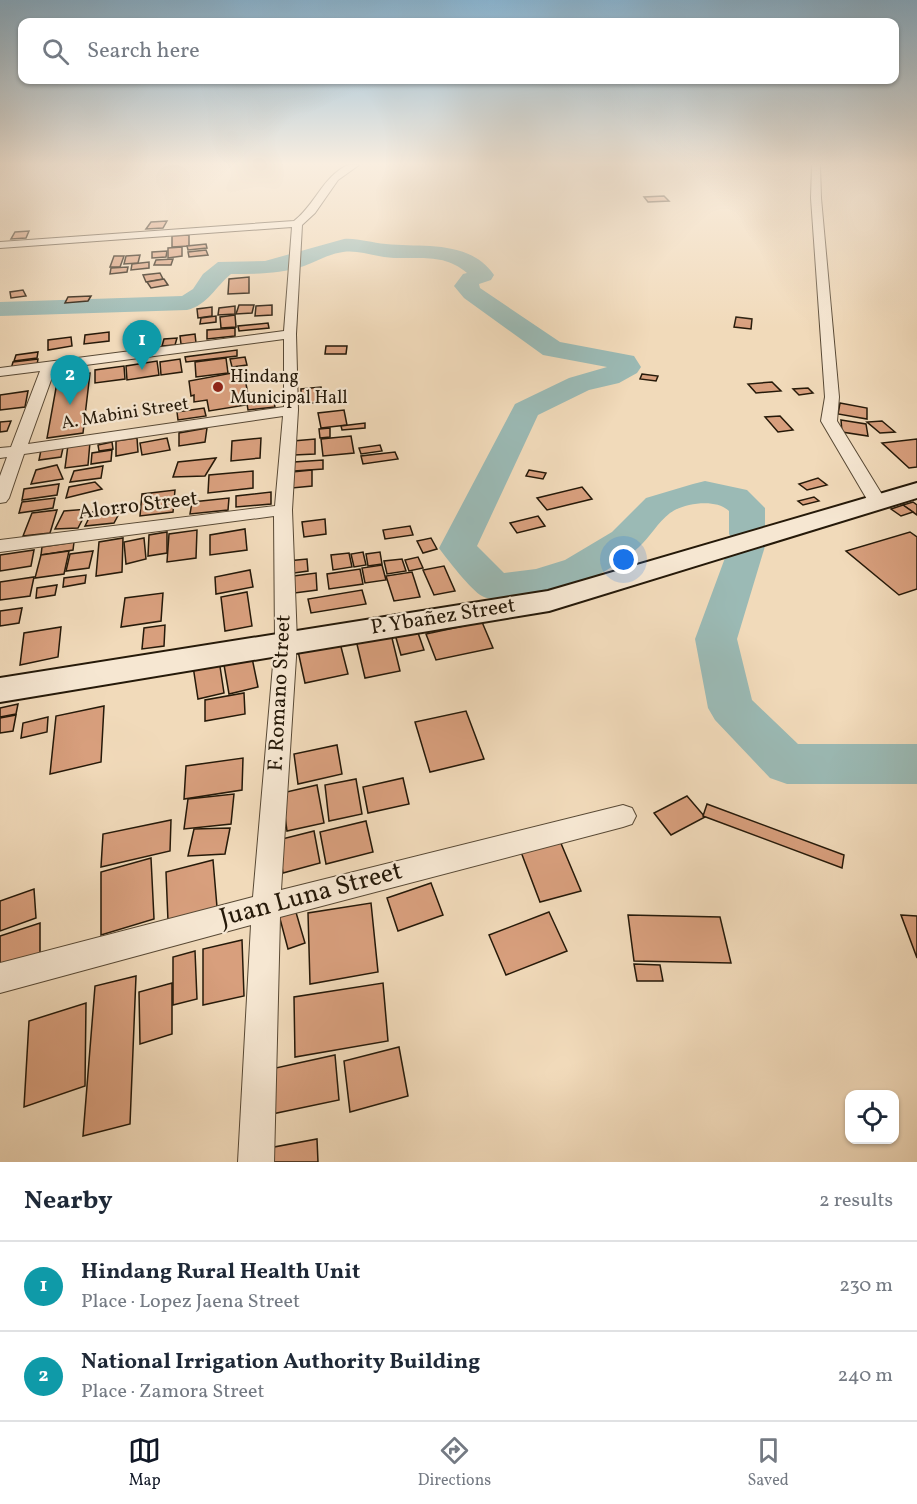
<!DOCTYPE html>
<html lang="en">
<head>
<meta charset="utf-8">
<style>
  :root { --surface:#fff; --page:#f6f6f7; --text:#1f2937; --muted:#747a83; --line:#e0e1e3; --accent:#111827 }
  body { margin:0; font-family:Vollkorn,serif; background:var(--page); color:var(--text) }
  .controls { position:absolute; right:18px; bottom:18px; display:grid; overflow:hidden; border-radius:12px; box-shadow:0 2px 4px #0004 }
  .controls button { width:54px; height:54px; display:grid; place-items:center; padding:0; border:0; border-bottom:2px solid var(--line); background:var(--surface); color:var(--text); font:30px sans-serif }
  .you { position:absolute; left:624px; top:560px; width:21px; height:21px; margin:-15px; border:4px solid #fff; border-radius:50%; background:#1a73e8; box-shadow:0 0 0 9px #1a73e833 }
  .badge { display:grid; place-items:center; width:39px; height:39px; border-radius:50%; background:var(--accent); color:#fff; font-size:20px; font-weight:700 }
  .pin { position:absolute; translate:-50% -50px; filter:drop-shadow(0 2px 3px #0008) }
  .pin::after { content:''; position:absolute; top:32px; width:21px; height:18px; background:inherit; clip-path:polygon(0 0,100% 0,50% 100%) }
  .list { margin:0; padding:0; list-style:none }
  h2 { display:flex; justify-content:space-between; align-items:center; height:78px; margin:0; padding:0 24px; font-size:26px }
  h2 small { font-size:20px; font-weight:400; color:var(--muted) }
  .list li { display:grid; grid-template-columns:39px 1fr auto; gap:18px; align-items:center; box-sizing:border-box; height:90px; padding:0 24px; border-top:2px solid var(--line) }
  .list b { display:block; font-size:22px; white-space:nowrap }
  .list p { margin:0; font-size:20px; white-space:nowrap; color:var(--muted) }
  .list em { font-size:20px; font-style:normal; color:var(--muted) }
  .icon { flex:none; width:33px; height:33px; fill:none; stroke:currentColor; stroke-width:2; stroke-linecap:round; stroke-linejoin:round }
  .map { position:relative; flex:none; width:917px; height:1162px; overflow:hidden }
  .search { position:absolute; background:var(--surface); box-shadow:0 2px 4px #0004; left:18px; right:18px; top:18px; height:66px; display:flex; align-items:center; gap:15px; box-sizing:border-box; padding:0 21px; border-radius:12px; color:var(--muted); font-size:22px }
  .sheet { height:258px; background:var(--surface) }
  nav { display:flex; justify-content:space-around; align-items:center; box-sizing:border-box; height:84px; border-top:2px solid var(--line); background:var(--surface); font-size:16px; color:var(--muted) }
  nav a { display:grid; justify-items:center; gap:3px }
  nav .on { color:var(--accent) }
  .map>svg:first-child { display:block }
  .lines { fill:none; stroke-linecap:round; stroke-linejoin:round }
  .river { fill:#9bbab5; fill-rule:evenodd }
  .building { fill:#d89f7d; stroke:#251909; stroke-width:1.5 }
  .street-casing { stroke:#584935; stroke-width:2 }
  .secondary-casing { stroke:#251909; stroke-width:4 }
  .street { fill:#f6e7d2; fill-rule:evenodd }
  .secondary { fill:#f6e7d2; fill-rule:evenodd }
  .poi-dot { fill:#8f2418; stroke:#f6e7d2; stroke-width:2 }
  .labels { text-anchor:middle; dominant-baseline:central; stroke-width:4.5; stroke-linejoin:round; paint-order:stroke }
  .far-poi-label { font-size:18px; fill:#251909; stroke:#f6e7d2; text-anchor:start }
  .far-street-label { font-size:18px; fill:#251909; stroke:#f6e7d2 }
  .street-label { font-size:21px; fill:#251909; stroke:#f6e7d2 }
  .near-street-label { font-size:26px; fill:#251909; stroke:#f6e7d2 }
</style>
</head>
<body>
<div class="map">
<svg width="917" height="1162" viewBox="0 0 917 1162">
  <rect width="100%" height="100%" fill="#f1daba"/>
  <filter id="stains"><feTurbulence type="fractalNoise" baseFrequency=".00333" numOctaves="4"/><feColorMatrix values="0 0 0 0 .2 0 0 0 0 .09 0 0 0 0 .02 0 0 0 .5 -.17"/></filter>
  <radialGradient id="worn" r=".72"><stop offset=".6" stop-color="#630" stop-opacity="0"/><stop offset="1" stop-color="#630" stop-opacity=".3"/></radialGradient>
  <g class="lines">
    <path class="river" d="M344,239C358,238 371,243 386,244C423,248 469,239 494,275L491,280L479,284L480,288L560,342L634,356L641,367L637,373L619,383L589,390L538,415L477,546L504,573L536,569L565,560L612,532L646,498L693,484L705,481L747,490L765,508V534L763,538L766,543L737,639L752,700L798,744H917V784H787L770,778L715,720L708,708L695,639L732,539L729,534V511C716,498 684,503 670,513C658,522 650,537 639,547C627,558 608,570 593,578C573,587 500,607 482,596C472,591 446,558 439,548L515,404L569,378L607,367L543,355L464,298L454,286L463,274L467,273C442,251 413,261 384,257C370,255 357,250 343,252C329,254 317,261 304,266C280,274 256,274 231,274C215,287 208,305 187,310L0,316V302L182,296L193,289L203,274L218,262L265,261Z"/>
  </g>
  <g class="building">
    <path d="M664,196L669,201L648,202L644,197Z"/>
    <path d="M167,221L163,228L146,229L151,222Z"/>
    <path d="M29,231L26,238L11,239L15,232Z"/>
    <path d="M189,235V246L172,247V236Z"/>
    <path d="M206,244L207,248L188,250L187,246Z"/>
    <path d="M182,247V256L168,258V248Z"/>
    <path d="M206,250L208,255L189,257L188,252Z"/>
    <path d="M167,251L166,257L152,258V252Z"/>
    <path d="M140,255L138,263L124,264L126,256Z"/>
    <path d="M114,256H124L120,267H110Z"/>
    <path d="M173,259L171,265H154L156,260Z"/>
    <path d="M149,262V268L131,270L132,264Z"/>
    <path d="M128,267L127,272L110,274L111,268Z"/>
    <path d="M160,273L163,279L146,282L143,275Z"/>
    <path d="M249,277V293L228,294L229,279Z"/>
    <path d="M164,279L168,285L151,288L147,282Z"/>
    <path d="M23,290L26,296L11,298L10,292Z"/>
    <path d="M91,296L88,301L65,303L68,297Z"/>
    <path d="M239,305H254L252,313L236,314Z"/>
    <path d="M272,305V315L255,316L256,306Z"/>
    <path d="M235,306V314L218,315L219,308Z"/>
    <path d="M212,307V316L198,318L197,309Z"/>
    <path d="M235,315L236,327L221,328L220,317Z"/>
    <path d="M216,316V322L200,324L201,318Z"/>
    <path d="M736,317L752,319L751,329L734,327Z"/>
    <path d="M268,323L269,328L239,331L238,326Z"/>
    <path d="M235,328V336L207,339V330Z"/>
    <path d="M109,332V341L84,344L85,335Z"/>
    <path d="M195,334L196,343L181,344L180,336Z"/>
    <path d="M71,337L72,346L48,350V340Z"/>
    <path d="M177,338L175,345L162,346L164,339Z"/>
    <path d="M326,346H347L346,354H325Z"/>
    <path d="M237,350V356L186,362L185,357Z"/>
    <path d="M38,352L37,358L14,361L16,355Z"/>
    <path d="M245,357L247,365L232,367L230,359Z"/>
    <path d="M226,358L228,373L196,377L195,362Z"/>
    <path d="M38,359L37,365L11,369L13,362Z"/>
    <path d="M180,359L182,372L161,375L160,362Z"/>
    <path d="M157,361L159,375L127,380L126,366Z"/>
    <path d="M124,366L125,379L95,383V370Z"/>
    <path d="M90,373L83,433L47,438L58,377Z"/>
    <path d="M232,373L233,378L245,379L248,394L244,395L246,405L209,411L207,400L194,402V395L191,396L189,381Z"/>
    <path d="M642,374L658,376L656,381L640,379Z"/>
    <path d="M772,382L781,391L756,393L748,384Z"/>
    <path d="M321,387L323,402L301,404V389Z"/>
    <path d="M808,388L813,393L799,395L793,389Z"/>
    <path d="M28,391L25,407L0,410V395Z"/>
    <path d="M272,394L275,407L248,410L246,397Z"/>
    <path d="M840,403L867,408V419L838,414Z"/>
    <path d="M204,408L206,416L178,420L177,412Z"/>
    <path d="M344,410L347,425L321,428L318,413Z"/>
    <path d="M780,416L793,430L778,432L765,417Z"/>
    <path d="M841,420L866,424L868,436L842,432Z"/>
    <path d="M11,421L7,431L0,432V422Z"/>
    <path d="M882,421L895,432L880,433L867,422Z"/>
    <path d="M365,423V428L342,430L341,426Z"/>
    <path d="M207,428L205,442L179,446V433Z"/>
    <path d="M330,428V437L320,438L319,429Z"/>
    <path d="M351,436L354,453L323,456L321,439Z"/>
    <path d="M137,438L138,452L116,456V441Z"/>
    <path d="M167,438L170,450L142,455L140,443Z"/>
    <path d="M261,438L260,458L231,461L232,441Z"/>
    <path d="M315,439V454L294,455L293,441Z"/>
    <path d="M917,439V467L909,468L882,443Z"/>
    <path d="M90,442L88,465L65,468L68,445Z"/>
    <path d="M112,442L113,449L99,451L98,445Z"/>
    <path d="M380,445L382,451L361,454L359,448Z"/>
    <path d="M63,448L61,457L39,460L41,450Z"/>
    <path d="M112,450L111,461L91,464L92,453Z"/>
    <path d="M395,452L398,459L363,464L361,456Z"/>
    <path d="M216,458L205,476L173,477L178,462Z"/>
    <path d="M323,460V469L294,471V462Z"/>
    <path d="M57,465L63,479L31,484L36,470Z"/>
    <path d="M103,466L101,478L70,482L74,471Z"/>
    <path d="M312,470V486L292,488V472Z"/>
    <path d="M529,470L546,473L543,479L526,476Z"/>
    <path d="M253,471V488L208,493L209,475Z"/>
    <path d="M818,478L827,485L807,490L799,484Z"/>
    <path d="M95,482L102,489L66,498L69,487Z"/>
    <path d="M59,484L57,495L22,500L24,489Z"/>
    <path d="M582,487L592,499L547,510L537,498Z"/>
    <path d="M175,490L173,512L140,516L142,494Z"/>
    <path d="M271,492V504L236,507V496Z"/>
    <path d="M814,497L819,501L803,505L798,501Z"/>
    <path d="M55,498L53,508L19,513L22,502Z"/>
    <path d="M229,498L228,510L190,514L192,502Z"/>
    <path d="M913,502L917,505V515L903,505Z"/>
    <path d="M903,505L913,512L901,516L891,509Z"/>
    <path d="M88,509L78,528L55,529L64,511Z"/>
    <path d="M57,510L50,533L23,536L32,513Z"/>
    <path d="M121,510L114,523L85,526L92,512Z"/>
    <path d="M538,516L545,526L517,533L510,523Z"/>
    <path d="M325,519L326,534L304,537L302,522Z"/>
    <path d="M410,526L413,535L385,539L383,530Z"/>
    <path d="M245,529L247,550L210,555V535Z"/>
    <path d="M197,530L196,558L167,562L169,534Z"/>
    <path d="M167,532V553L148,556L149,535Z"/>
    <path d="M910,532L917,537V589L899,595L846,551Z"/>
    <path d="M123,538L122,572L96,576L99,542Z"/>
    <path d="M144,538L146,559L126,564L124,542Z"/>
    <path d="M431,538L437,549L423,553L417,541Z"/>
    <path d="M74,542L73,550L41,555L42,547Z"/>
    <path d="M34,550L31,566L0,571V555Z"/>
    <path d="M69,551L64,574L35,578L41,555Z"/>
    <path d="M93,551L89,568L66,571L70,554Z"/>
    <path d="M363,552L366,565L354,567L351,554Z"/>
    <path d="M380,552L382,564L368,566L366,554Z"/>
    <path d="M349,553L352,567L333,570L331,555Z"/>
    <path d="M418,557L423,568L409,571L405,560Z"/>
    <path d="M307,559L308,571L287,574V561Z"/>
    <path d="M402,559L406,571L387,574L384,561Z"/>
    <path d="M382,565L386,580L365,583L362,568Z"/>
    <path d="M444,566L455,591L434,595L423,570Z"/>
    <path d="M360,569L363,584L329,589L327,574Z"/>
    <path d="M250,570L253,587L216,594L215,577Z"/>
    <path d="M412,572L420,597L394,601L386,576Z"/>
    <path d="M316,573L317,590L287,594L286,577Z"/>
    <path d="M86,575L85,583L63,587L64,578Z"/>
    <path d="M34,577L30,596L0,600V582Z"/>
    <path d="M57,585L55,595L36,598L37,588Z"/>
    <path d="M362,590L366,604L311,613L308,599Z"/>
    <path d="M247,592L252,626L225,631L221,597Z"/>
    <path d="M163,593L161,621L121,627L125,598Z"/>
    <path d="M22,608L19,623L0,626V611Z"/>
    <path d="M482,622L493,648L436,660L426,634Z"/>
    <path d="M165,625L164,646L142,649L144,628Z"/>
    <path d="M61,627L58,657L20,665L24,633Z"/>
    <path d="M416,627L424,650L401,655L394,631Z"/>
    <path d="M391,634L400,671L365,678L356,640Z"/>
    <path d="M340,643L348,674L305,683L298,651Z"/>
    <path d="M251,653L258,687L229,694L223,659Z"/>
    <path d="M219,660L224,693L198,699L193,666Z"/>
    <path d="M244,693L245,714L205,721V700Z"/>
    <path d="M18,704L16,714L0,717V708Z"/>
    <path d="M104,706L101,762L50,774L56,716Z"/>
    <path d="M466,711L484,759L430,772L415,722Z"/>
    <path d="M16,715L13,731L0,733V718Z"/>
    <path d="M48,717L47,732L21,738L23,723Z"/>
    <path d="M337,745L342,774L298,784L294,754Z"/>
    <path d="M243,758L242,790L184,799L186,766Z"/>
    <path d="M403,778L409,804L368,813L363,787Z"/>
    <path d="M356,779L362,814L329,821L325,785Z"/>
    <path d="M317,785L324,823L287,831L282,793Z"/>
    <path d="M234,794L231,824L184,829L188,799Z"/>
    <path d="M687,796L705,817L671,835L654,813Z"/>
    <path d="M707,804L844,855L842,868L703,816Z"/>
    <path d="M171,820L170,851L101,867L103,834Z"/>
    <path d="M366,821L373,852L326,864L320,832Z"/>
    <path d="M230,828L225,854L188,856L194,829Z"/>
    <path d="M314,831L320,863L283,873L278,840Z"/>
    <path d="M560,841L581,891L540,902L521,852Z"/>
    <path d="M151,858L154,919L101,935V872Z"/>
    <path d="M213,860L217,907L168,921L166,872Z"/>
    <path d="M431,883L443,915L398,931L387,898Z"/>
    <path d="M34,889L36,918L0,931V901Z"/>
    <path d="M371,903L378,972L310,984L308,913Z"/>
    <path d="M295,909L305,943L288,949L279,915Z"/>
    <path d="M549,912L567,951L506,975L489,935Z"/>
    <path d="M628,915L720,917L731,963L634,961Z"/>
    <path d="M901,915L917,916V958Z"/>
    <path d="M40,923V957L0,971V936Z"/>
    <path d="M242,940L244,996L203,1005V949Z"/>
    <path d="M195,951L197,999L173,1005V957Z"/>
    <path d="M634,964L660,965L663,981H637Z"/>
    <path d="M136,976L130,1124L83,1136L95,986Z"/>
    <path d="M172,983V1034L140,1044L139,992Z"/>
    <path d="M383,983L388,1041L295,1057L294,997Z"/>
    <path d="M86,1003L85,1086L24,1107L29,1021Z"/>
    <path d="M399,1047L408,1096L350,1112L344,1061Z"/>
    <path d="M335,1055L339,1100L272,1114L271,1069Z"/>
    <path d="M317,1139L318,1162H268L269,1148Z"/>
  </g>
  <g class="lines">
    <defs>
      <g id="street">
        <path d="M348,165H359L338,180L315,213L302,225L296,334L298,410L292,510L297,642L281,890L623,805L632,808L636,816L632,824L623,827L280,917L274,1162H238L251,925L0,993V963L253,897L275,642L274,516L0,552V540L275,506L283,416L24,454L9,498L6,502L0,503V476L7,457L0,458V448L11,447L40,371L0,376V368L284,331L292,227L0,248V242L294,221C315,205 323,176 348,165ZM284,339V407L28,444L55,369Z"/>
        <path d="M812,165H820L821,198L839,397L837,421L886,501L883,505H871L868,501L821,421L825,397L811,198Z"/>
      </g>
      <path id="secondary" d="M917,483V498L549,611L0,702V678L548,591Z"/>
    </defs>
    <use href="#street" class="street-casing"/>
    <use href="#secondary" class="secondary-casing"/>
    <use href="#street" class="street"/>
    <use href="#secondary" class="secondary"/>
  </g>
  <linearGradient id="sky" x2="0" y2="1"><stop stop-color="#89b6d4"/><stop offset="0.5" stop-color="#f9eee0"/><stop offset="1" stop-color="#f9eee0" stop-opacity="0"/></linearGradient>
  <rect width="917" height="328" fill="url(#sky)"/>
  <circle class="poi-dot" cx="218" cy="387" r="6"/>
  <g class="labels">
    <g class="far-poi-label">
      <text x="230" y="377">Hindang<tspan x="230" dy="21">Municipal Hall</tspan></text>
    </g>
    <g class="far-street-label">
      <text transform="translate(125 414) rotate(-9)">A. Mabini Street</text>
    </g>
    <g class="street-label">
      <text transform="translate(138 506) rotate(-7)">Alorro Street</text>
      <text transform="translate(443 617) rotate(-9)">P. Ybañez Street</text>
      <text transform="translate(280 693) rotate(-87)">F. Romano Street</text>
    </g>
    <g class="near-street-label">
      <text transform="translate(311 895) rotate(-15)">Juan Luna Street</text>
    </g>
  </g>
  <rect width="100%" height="100%" filter="url(#stains)"/>
  <rect width="100%" height="100%" fill="url(#worn)"/>
</svg>
<div class="controls">
<button><svg class="icon" aria-label="locate" viewBox="0 0 24 24"><circle cx="12" cy="12" r="6"/><path d="M12 2v4M12 18v4M2 12h4M18 12h4"/></svg></button>
</div>
<div class="you"></div>
<div class="pin badge" style="left:142px;top:370px;background:#0f9aa8">1</div>
<div class="pin badge" style="left:70px;top:405px;background:#0f9aa8">2</div>
<div class="search"><svg class="icon" aria-label="search" viewBox="0 0 24 24"><circle cx="10" cy="10" r="6"/><path d="M15 15l6 6"/></svg>Search here</div>
</div>
<section class="sheet">
<h2>Nearby<small>2 results</small></h2>
<ul class="list">
<li><span class="badge" style="background:#0f9aa8">1</span><div><b>Hindang Rural Health Unit</b><p>Place · Lopez Jaena Street</p></div><em>230 m</em></li>
<li><span class="badge" style="background:#0f9aa8">2</span><div><b>National Irrigation Authority Building</b><p>Place · Zamora Street</p></div><em>240 m</em></li>
</ul>
</section>
<nav>
<a class="on"><svg class="icon" aria-label="map" viewBox="0 0 24 24"><path d="M3 6l6-2 6 2 6-2v14l-6 2-6-2-6 2zM9 4v14M15 6v14"/></svg>Map</a>
<a><svg class="icon" aria-label="directions" viewBox="0 0 24 24"><path d="M12 3l9 9-9 9-9-9zM9 14v-3h6M13 9l2 2-2 2"/></svg>Directions</a>
<a><svg class="icon" aria-label="saved" viewBox="0 0 24 24"><path d="M7 4h10v16l-5-4-5 4z"/></svg>Saved</a>
</nav>
</body>
</html>
